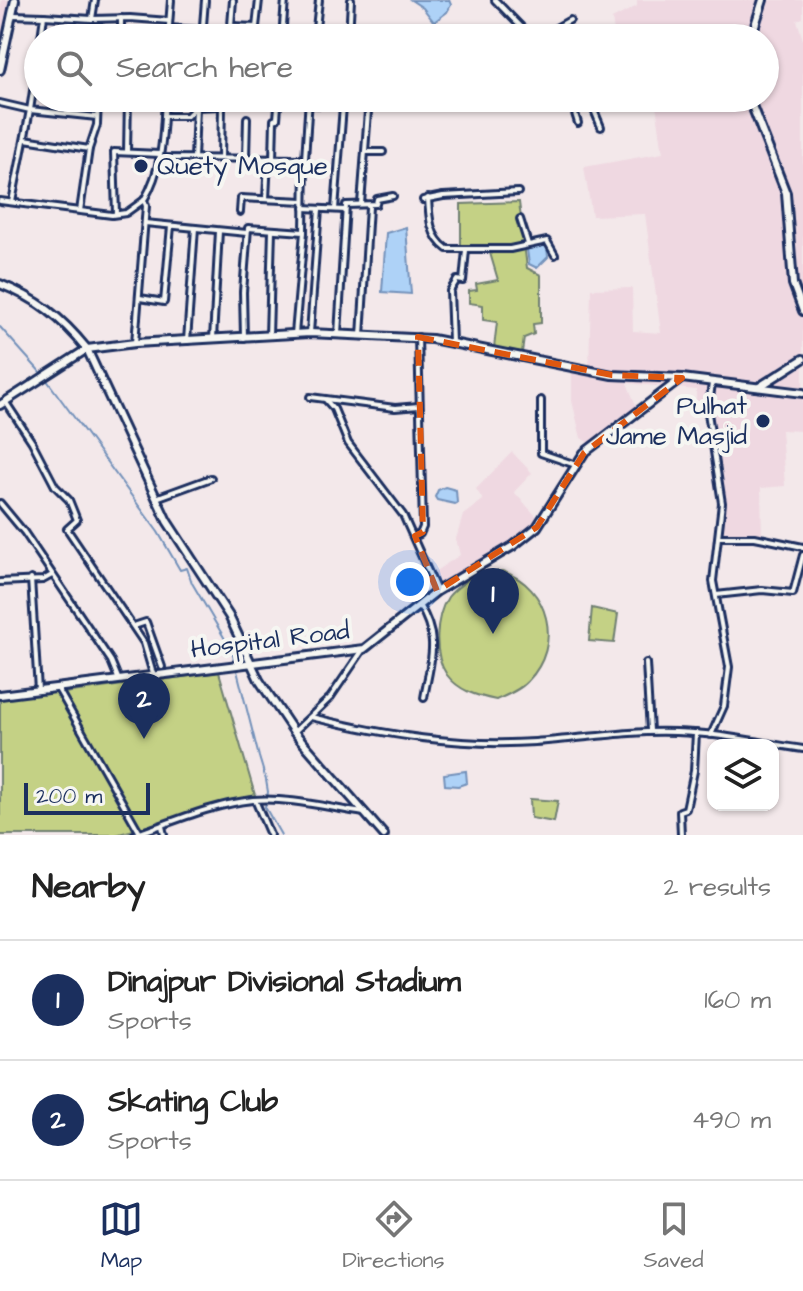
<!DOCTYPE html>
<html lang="en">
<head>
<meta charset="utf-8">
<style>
  :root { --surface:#fff; --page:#f2f2f2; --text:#222; --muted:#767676; --line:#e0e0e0; --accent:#1b2f5e }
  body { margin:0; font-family:"Architects Daughter",sans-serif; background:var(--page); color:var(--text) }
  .controls { position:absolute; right:24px; bottom:24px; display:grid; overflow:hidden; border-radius:16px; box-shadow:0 2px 6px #0004 }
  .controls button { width:72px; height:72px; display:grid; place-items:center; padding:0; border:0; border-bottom:2px solid var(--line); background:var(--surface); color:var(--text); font:40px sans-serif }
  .scale { position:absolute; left:24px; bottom:20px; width:126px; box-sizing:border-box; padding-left:8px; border:4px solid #1b2f5e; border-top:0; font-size:22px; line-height:28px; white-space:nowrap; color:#1b2f5e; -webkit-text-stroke:6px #f6f6f2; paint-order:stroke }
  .you { position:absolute; left:410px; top:582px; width:28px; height:28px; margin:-20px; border:6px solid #fff; border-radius:50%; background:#1a73e8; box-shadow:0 0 0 12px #1a73e833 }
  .badge { display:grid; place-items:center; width:52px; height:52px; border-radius:50%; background:var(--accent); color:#fff; font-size:26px; font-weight:700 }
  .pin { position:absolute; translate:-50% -66px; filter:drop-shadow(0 2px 4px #0008) }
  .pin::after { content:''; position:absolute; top:42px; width:28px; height:24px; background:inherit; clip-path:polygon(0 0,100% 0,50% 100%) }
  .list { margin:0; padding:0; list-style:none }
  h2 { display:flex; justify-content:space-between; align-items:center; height:104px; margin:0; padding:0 32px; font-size:34px }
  h2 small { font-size:26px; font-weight:400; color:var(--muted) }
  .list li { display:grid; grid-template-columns:52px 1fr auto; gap:24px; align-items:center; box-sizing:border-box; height:120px; padding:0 32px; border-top:2px solid var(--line) }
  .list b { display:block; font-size:30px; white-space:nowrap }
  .list p { margin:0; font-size:26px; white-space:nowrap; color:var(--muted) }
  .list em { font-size:26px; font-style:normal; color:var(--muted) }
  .icon { flex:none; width:44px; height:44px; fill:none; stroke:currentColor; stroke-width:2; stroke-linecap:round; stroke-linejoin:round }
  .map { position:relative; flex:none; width:803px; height:835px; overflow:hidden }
  .search { position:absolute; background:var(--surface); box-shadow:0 2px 6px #0004; left:24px; right:24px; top:24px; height:88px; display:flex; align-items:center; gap:20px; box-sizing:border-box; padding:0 28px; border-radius:44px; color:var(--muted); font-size:30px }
  .sheet { height:344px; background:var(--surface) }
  nav { display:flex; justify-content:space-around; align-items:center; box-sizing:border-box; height:112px; border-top:2px solid var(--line); background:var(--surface); font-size:22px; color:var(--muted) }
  nav a { display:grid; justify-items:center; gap:4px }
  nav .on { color:var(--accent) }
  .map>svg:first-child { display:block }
  .built { fill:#efd8e1 }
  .green { fill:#c4d185; stroke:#708072; stroke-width:2 }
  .water { fill:#aed2f7; stroke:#7391ba; stroke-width:2 }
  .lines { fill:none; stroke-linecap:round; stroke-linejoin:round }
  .stream { stroke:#7391ba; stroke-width:2 }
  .street-casing { stroke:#1b2f5e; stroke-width:10 }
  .secondary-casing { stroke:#1b2f5e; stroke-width:12 }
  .street { stroke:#f6f6f2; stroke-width:4 }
  .secondary { stroke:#f6f6f2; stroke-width:6 }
  .marked { fill:none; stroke:#de5710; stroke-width:6; stroke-dasharray:16 10; stroke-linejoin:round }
  .poi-dot { fill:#1b2f5e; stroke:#f6f6f2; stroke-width:3 }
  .labels { text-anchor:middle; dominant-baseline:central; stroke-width:8; stroke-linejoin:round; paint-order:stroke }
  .poi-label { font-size:26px; fill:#1b2f5e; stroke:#f6f6f2; text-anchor:start }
  .street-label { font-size:26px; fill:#1b2f5e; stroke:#f6f6f2 }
</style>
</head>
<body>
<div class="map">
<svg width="803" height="835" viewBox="0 0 803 835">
  <rect width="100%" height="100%" fill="#f3e8ea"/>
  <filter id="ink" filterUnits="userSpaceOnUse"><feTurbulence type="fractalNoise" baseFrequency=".0125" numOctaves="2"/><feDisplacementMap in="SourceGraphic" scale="16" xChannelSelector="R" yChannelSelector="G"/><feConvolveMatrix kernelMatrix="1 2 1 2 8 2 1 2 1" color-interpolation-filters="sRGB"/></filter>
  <g filter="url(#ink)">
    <g class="built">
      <path d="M2,0H12L0,57V12Z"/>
      <path d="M637,0H803V18L797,20L803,40V431L781,430L785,486L761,488L762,537L722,534L723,489L711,416L696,413V390L627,383L637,408L589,443L581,438L572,401V370L589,371L591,289L632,288L633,331L661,333L645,214L592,216L584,167L663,153L655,98H765V38H615L612,19L637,6Z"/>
      <path d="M512,452L532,473L514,492L537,517L526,531L440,583L434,572L460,555L456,539L463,515L483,500L476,489Z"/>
    </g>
    <g class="green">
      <path d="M519,202L527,268L541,275V323L533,324L534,334L524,338L522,352L494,348L497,322L483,320V305L469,303V291L477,290L476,284L498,280L490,253L461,251V204Z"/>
      <path d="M502,571C550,587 563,645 528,681C520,690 507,695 496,700C477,696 459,691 447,675C433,655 435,617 448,597C454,589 469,579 478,574C485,571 495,572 502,571Z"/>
      <path d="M592,608L618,614L614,643L589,641Z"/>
      <path d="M219,672L255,795L116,835H0V699L56,691L130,814L64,693Z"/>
      <path d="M530,799L558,801L554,822L531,818Z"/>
    </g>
    <g class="water">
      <path d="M411,0H449L451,5L447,12L434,22L423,8Z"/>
      <path d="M406,227L411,294L382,292L386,233Z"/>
      <path d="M532,246H547L548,257L537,268L529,264L527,250Z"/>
      <path d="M445,487L456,490L457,503L455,504L437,500L435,497L438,490Z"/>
      <path d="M466,771L467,783L458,786L445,785L444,774Z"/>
    </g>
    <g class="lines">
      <g class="stream">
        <path d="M0,327L42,374"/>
        <path d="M46,379L158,532L180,570L187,568L192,583L232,651L259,757L266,780L268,792L265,807L281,835"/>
      </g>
      <defs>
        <g id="street">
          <path d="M259,0L256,27L259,38"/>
          <path d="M495,0L532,38"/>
          <path d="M13,15L44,16L41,38"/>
          <path d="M44,16L92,19L95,0"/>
          <path d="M121,18V38"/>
          <path d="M92,19L130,18L169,21"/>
          <path d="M231,26L256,27"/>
          <path d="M169,28L230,32"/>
          <path d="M168,38L171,0"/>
          <path d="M202,38L205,0"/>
          <path d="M230,38L233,0"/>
          <path d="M282,38L285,0"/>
          <path d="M315,38L319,0"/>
          <path d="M349,38L351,0"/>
          <path d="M538,38L570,20"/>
          <path d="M38,59L30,110L97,117"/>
          <path d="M570,98L578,123"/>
          <path d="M589,98L601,127"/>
          <path d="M0,103L30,110L12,202"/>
          <path d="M309,104L368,107"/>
          <path d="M353,106L354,98"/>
          <path d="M69,114L70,98"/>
          <path d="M164,116H187L196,107L222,106L230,102L231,98"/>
          <path d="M25,139L89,149"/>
          <path d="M127,152L128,98"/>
          <path d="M366,152H383"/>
          <path d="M160,158L305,159L304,232L295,334"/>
          <path d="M221,158L222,106"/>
          <path d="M246,158L247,118"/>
          <path d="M194,159L196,107"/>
          <path d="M273,159L274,120L277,119L278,106"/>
          <path d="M305,159L309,98"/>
          <path d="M428,198C429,218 430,237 447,249H510L547,241L555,255"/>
          <path d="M266,199L268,159"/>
          <path d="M144,200C163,168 163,134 165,98"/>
          <path d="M423,200L443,196L518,192"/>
          <path d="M0,201L112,215L126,213L144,200L146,206L135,343"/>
          <path d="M361,204L369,98"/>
          <path d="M304,208L345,210"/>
          <path d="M335,209L343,106"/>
          <path d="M80,211L89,149L97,125L98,98"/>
          <path d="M240,212L241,198L304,201"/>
          <path d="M116,214L114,152L160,154"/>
          <path d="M520,219L528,244"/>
          <path d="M145,223L247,233"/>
          <path d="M140,298L164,302L171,226"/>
          <path d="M310,333L319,209"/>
          <path d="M338,334L346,205L376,204L377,199L393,196"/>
          <path d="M269,336L272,230"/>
          <path d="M361,336L369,207"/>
          <path d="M244,338L243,292L248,228L304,232"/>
          <path d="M213,339L219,231"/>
          <path d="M187,341L195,228"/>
          <path d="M452,342L450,291L457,280L463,281L466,250"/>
          <path d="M310,397L395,408L419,406"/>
          <path d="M325,399L334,409L348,443L403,515L437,591"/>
          <path d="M541,400V453L576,465"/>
          <path d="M5,401L32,442L55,486L69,500L77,520L67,529L144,643L153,674"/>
          <path d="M156,498L211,478"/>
          <path d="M0,503L24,532L111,661L118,678"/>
          <path d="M415,536L420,534L423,527L418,337"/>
          <path d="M719,537H755L803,547"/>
          <path d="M31,579L38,690"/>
          <path d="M0,582L43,580L52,575"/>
          <path d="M716,595L762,590L793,593L803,555"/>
          <path d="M419,605C441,639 430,662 424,698"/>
          <path d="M134,626L146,622L162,667"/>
          <path d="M646,663L650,731"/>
          <path d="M58,689L140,833"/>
          <path d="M311,717C385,735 459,747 535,742C582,739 628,730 676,732C718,733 761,743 803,749"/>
          <path d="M294,732L330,698L362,651"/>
          <path d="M711,735L724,706L729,667L713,581L722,503L708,413L712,383"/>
          <path d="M255,800L270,835"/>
          <path d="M162,826L164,835"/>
          <path d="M134,835C172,822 213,804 253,800C289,797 329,808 364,813"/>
          <path d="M681,835L680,811L686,809L694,771L696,733"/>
        </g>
        <g id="secondary">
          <path d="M751,38L763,0"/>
          <path d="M0,70L15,0"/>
          <path d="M749,98L786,193L793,284L803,311"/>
          <path d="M0,284C38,299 61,317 87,349L167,521L229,616L259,680L294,732L384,835"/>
          <path d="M759,387L803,359"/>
          <path d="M0,405L87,349L135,343L310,333L432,339L612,375L682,378L803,393"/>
          <path d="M0,695L364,649L437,591L513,546L537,527L584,453L682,378"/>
        </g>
      </defs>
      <use href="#street" class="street-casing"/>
      <use href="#secondary" class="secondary-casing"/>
      <use href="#street" class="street"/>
      <use href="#secondary" class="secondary"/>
    </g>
  </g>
  <path class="marked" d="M418,337L612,375L682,378L584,453L537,527L437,591L415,536L423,532Z"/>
  <g class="poi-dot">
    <circle cx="141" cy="166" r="8"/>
    <circle cx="763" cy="421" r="8"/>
  </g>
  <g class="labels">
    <g class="poi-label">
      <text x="157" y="166">Quety Mosque</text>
      <text x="747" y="406" text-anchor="end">Pulhat<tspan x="747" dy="30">Jame Masjid</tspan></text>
    </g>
    <g class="street-label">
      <text transform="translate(270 640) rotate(-7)">Hospital Road</text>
    </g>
  </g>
</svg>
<div class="controls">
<button><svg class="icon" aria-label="layers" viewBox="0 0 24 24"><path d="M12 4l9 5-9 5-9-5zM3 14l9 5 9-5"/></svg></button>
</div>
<div class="scale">200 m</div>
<div class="you"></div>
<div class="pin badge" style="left:493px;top:634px">1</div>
<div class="pin badge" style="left:144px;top:739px">2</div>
<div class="search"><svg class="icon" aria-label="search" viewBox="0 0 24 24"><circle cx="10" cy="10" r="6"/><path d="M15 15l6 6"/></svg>Search here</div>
</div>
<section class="sheet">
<h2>Nearby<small>2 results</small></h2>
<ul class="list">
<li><span class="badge">1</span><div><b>Dinajpur Divisional Stadium</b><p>Sports</p></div><em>160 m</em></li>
<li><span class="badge">2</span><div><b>Skating Club</b><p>Sports</p></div><em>490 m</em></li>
</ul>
</section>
<nav>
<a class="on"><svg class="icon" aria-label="map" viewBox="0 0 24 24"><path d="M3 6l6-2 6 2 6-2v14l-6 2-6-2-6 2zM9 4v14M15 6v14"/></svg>Map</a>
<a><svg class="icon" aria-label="directions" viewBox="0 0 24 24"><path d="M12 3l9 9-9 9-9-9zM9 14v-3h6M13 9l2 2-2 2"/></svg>Directions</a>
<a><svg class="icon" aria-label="saved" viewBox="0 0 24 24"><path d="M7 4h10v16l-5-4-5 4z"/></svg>Saved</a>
</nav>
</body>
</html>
